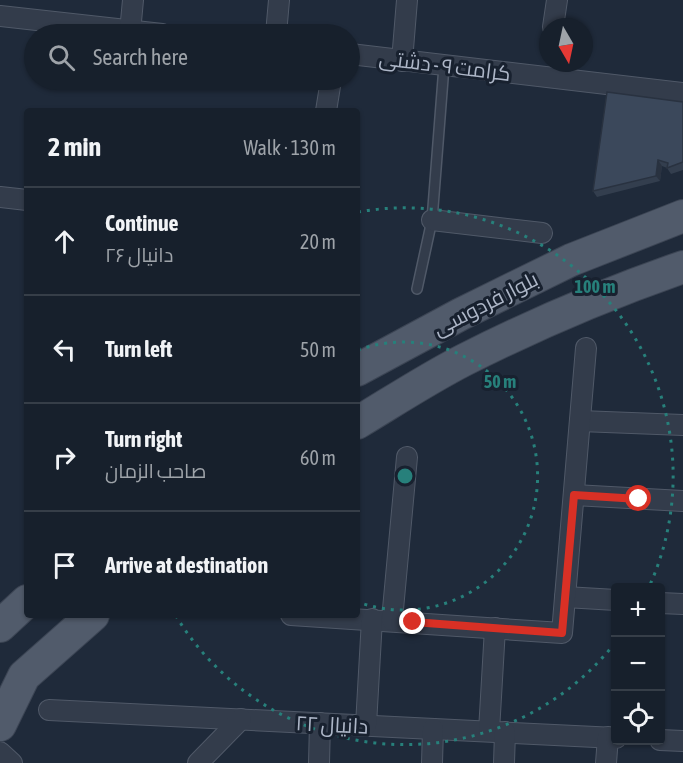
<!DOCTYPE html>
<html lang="en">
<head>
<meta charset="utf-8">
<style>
  :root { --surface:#17202c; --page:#202834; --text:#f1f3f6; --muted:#9ea3a9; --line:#363e48 }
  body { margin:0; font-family:"Asap Condensed",Cairo,sans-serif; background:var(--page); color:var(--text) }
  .controls { position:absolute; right:18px; bottom:18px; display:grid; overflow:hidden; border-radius:6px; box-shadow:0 2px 4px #0004 }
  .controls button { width:54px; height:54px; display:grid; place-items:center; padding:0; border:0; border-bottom:2px solid var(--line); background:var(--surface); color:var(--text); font:30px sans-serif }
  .compass { position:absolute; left:539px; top:18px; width:54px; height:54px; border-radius:50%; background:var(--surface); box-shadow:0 2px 4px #0004; rotate:171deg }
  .stop { position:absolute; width:18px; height:18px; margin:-14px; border:4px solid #d93025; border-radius:50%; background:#fff }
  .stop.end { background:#d93025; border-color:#fff; box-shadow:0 2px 6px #0008 }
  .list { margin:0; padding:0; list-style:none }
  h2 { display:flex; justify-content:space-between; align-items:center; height:78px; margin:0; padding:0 24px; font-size:26px }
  h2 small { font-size:20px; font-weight:400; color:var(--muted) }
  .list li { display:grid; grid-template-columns:39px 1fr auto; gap:18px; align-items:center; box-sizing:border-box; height:108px; padding:0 24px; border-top:2px solid var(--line) }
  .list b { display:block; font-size:22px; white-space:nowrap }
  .list p { margin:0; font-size:20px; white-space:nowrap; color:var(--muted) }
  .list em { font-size:20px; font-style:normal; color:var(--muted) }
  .icon { flex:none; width:33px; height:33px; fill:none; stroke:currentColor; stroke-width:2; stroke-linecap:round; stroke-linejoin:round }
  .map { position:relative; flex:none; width:683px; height:763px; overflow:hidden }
  .search { position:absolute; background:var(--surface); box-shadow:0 2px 4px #0004; left:24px; top:24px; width:336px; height:66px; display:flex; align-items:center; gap:15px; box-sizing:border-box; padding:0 21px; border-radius:33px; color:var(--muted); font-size:22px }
  .panel { position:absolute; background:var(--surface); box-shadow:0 2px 4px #0004; left:24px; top:108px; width:336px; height:510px; border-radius:6px }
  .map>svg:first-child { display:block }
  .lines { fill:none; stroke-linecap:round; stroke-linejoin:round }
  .lane-casing { stroke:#505968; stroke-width:12 }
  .street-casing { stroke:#505968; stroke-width:22 }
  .primary-casing { stroke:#3c4554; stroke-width:34 }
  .lane { stroke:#333c4b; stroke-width:9 }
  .street { stroke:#333c4b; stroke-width:20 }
  .primary { stroke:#515b6b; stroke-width:32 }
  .wall { fill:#333e4e }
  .shaded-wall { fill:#293240 }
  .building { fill:#3b485b; stroke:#293240; stroke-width:1.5 }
  .route { stroke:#d93025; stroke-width:8 }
  .ring { fill:none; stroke:#27807b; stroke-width:3; stroke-dasharray:3 6 }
  .labels { text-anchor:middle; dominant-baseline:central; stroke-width:6; stroke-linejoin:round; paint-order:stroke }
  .street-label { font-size:21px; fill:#adb6c7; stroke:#18212f }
  .centre { fill:#27807b; stroke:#18212f; stroke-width:3 }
  .ring-label { font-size:18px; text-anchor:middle; font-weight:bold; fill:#27807b; stroke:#18212f; stroke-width:6; stroke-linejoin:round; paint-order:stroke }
</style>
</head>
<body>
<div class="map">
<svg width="683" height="763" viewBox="0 0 683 763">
  <rect width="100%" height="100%" fill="#1f2a3a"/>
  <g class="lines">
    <defs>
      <path id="lane" d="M417,289L432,220L444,66"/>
      <g id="street">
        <path d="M0,16L162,34"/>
        <path d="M553,27L557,0"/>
        <path d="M130,32L133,0"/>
        <path d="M276,34L279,0"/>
        <path d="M350,54L683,93"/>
        <path d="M402,61L407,0"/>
        <path d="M326,111L331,80"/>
        <path d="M0,197L27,200"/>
        <path d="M432,220L542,233"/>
        <path d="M580,421L683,425"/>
        <path d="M574,495L683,501"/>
        <path d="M565,597L616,600"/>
        <path d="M660,603L683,604"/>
        <path d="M291,615L562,633L586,348"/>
        <path d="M392,620L407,457"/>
        <path d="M49,710L616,738"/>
        <path d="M366,725L372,619"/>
        <path d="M489,731L495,628"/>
        <path d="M660,740L683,741"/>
        <path d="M0,752L12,763"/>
        <path d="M198,763L241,719"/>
        <path d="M319,763L320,723"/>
        <path d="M432,763L433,729"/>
        <path d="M504,763L505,732"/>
        <path d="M606,763L608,737"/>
      </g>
      <g id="primary">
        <path d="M357,370L461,314L571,260L683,216"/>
        <path d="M357,423C392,402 427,379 464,360C535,324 608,293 683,267"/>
        <path d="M0,626L27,601"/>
        <path d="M0,725L24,676L93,615"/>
      </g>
    </defs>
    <use href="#lane" class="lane-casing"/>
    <use href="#street" class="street-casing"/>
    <use href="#primary" class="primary-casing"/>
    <use href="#lane" class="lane"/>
    <use href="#street" class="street"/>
    <use href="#primary" class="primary"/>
  </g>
  <path class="wall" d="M683,102V170L671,174L667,168L662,166L660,181L597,197L593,191Z"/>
  <path class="shaded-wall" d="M658,160L662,166L660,181L656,176Z"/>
  <path class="building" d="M607,92L683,102V162L667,168L668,163L658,160L656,176L593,191Z"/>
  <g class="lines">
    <path class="route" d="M413,622L562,633L574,495L639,499"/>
  </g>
  <g class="ring">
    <path d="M358 350A134 134 0 1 1 358 602"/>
    <path d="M615 643A268 268 0 0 1 176 616M358 212A268 268 0 0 1 649 587"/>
  </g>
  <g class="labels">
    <g class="street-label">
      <text transform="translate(445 65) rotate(7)">کرامت ۹ - دشتی</text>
      <text transform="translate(485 303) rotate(-27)">بلوار فردوسی</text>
      <text transform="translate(332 724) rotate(3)">دانیال ۲۲</text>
    </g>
  </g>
  <circle cx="405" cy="476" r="9" class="centre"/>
  <g class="ring-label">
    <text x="595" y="293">100 m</text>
    <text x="500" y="388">50 m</text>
  </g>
</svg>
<div class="controls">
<button>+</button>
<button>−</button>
<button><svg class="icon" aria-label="locate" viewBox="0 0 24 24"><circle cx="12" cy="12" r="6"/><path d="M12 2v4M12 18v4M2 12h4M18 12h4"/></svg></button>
</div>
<svg class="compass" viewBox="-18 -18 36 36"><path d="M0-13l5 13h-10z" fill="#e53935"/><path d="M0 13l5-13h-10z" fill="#9ea3a9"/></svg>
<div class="stop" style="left:639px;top:499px"></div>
<div class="stop end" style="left:413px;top:622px"></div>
<div class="search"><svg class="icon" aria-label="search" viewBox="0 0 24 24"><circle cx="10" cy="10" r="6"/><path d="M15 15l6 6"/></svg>Search here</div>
<section class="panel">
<h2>2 min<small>Walk · 130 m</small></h2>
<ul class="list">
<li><svg class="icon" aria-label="ahead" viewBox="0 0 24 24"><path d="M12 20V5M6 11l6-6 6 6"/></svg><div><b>Continue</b><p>دانیال ۲۶</p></div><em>20 m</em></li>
<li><svg class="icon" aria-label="left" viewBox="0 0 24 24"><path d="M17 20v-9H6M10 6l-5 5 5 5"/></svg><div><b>Turn left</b></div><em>50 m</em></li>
<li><svg class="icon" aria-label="right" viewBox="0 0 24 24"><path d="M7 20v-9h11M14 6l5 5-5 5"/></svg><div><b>Turn right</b><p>صاحب الزمان</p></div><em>60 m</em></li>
<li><svg class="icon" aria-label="arrive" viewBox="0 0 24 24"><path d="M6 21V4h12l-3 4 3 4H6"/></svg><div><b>Arrive at destination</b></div></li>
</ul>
</section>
</div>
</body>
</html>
